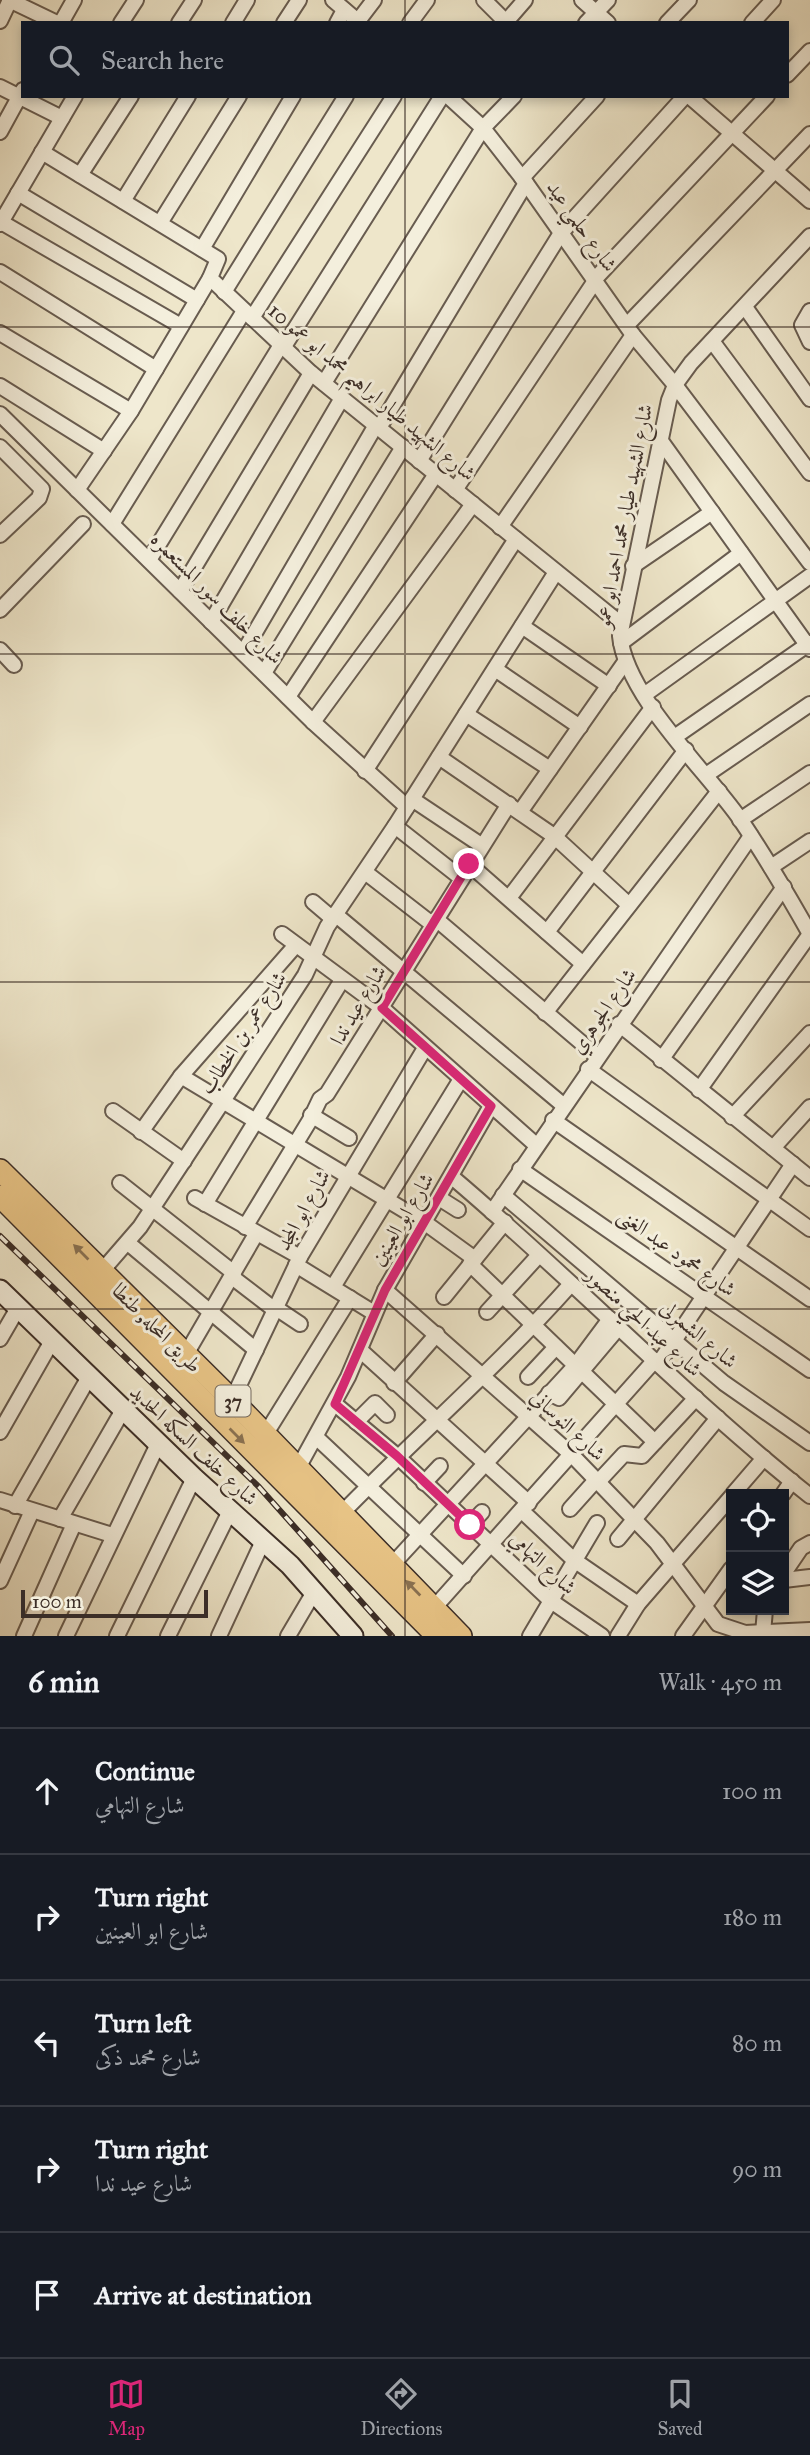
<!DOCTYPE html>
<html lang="en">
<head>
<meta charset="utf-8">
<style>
  :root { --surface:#171b24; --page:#242831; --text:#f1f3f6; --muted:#9ea1a6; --line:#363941; --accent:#db2777 }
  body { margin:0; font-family:"IM FELL Great Primer",Amiri,serif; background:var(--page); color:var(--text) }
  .controls { position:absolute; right:21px; bottom:21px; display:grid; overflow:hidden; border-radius:0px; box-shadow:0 4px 10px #0003 }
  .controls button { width:63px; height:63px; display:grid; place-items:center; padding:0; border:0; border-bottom:2px solid var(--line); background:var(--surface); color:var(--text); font:35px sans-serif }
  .scale { position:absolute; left:21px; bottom:18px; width:187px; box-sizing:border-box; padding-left:7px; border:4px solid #3c2e27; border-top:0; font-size:19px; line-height:24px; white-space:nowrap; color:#3c2e27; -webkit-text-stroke:5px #f4efdd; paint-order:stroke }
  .stop { position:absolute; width:21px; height:21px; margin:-16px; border:5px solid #db2777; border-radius:50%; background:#fff }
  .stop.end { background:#db2777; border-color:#fff; box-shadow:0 2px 7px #0008 }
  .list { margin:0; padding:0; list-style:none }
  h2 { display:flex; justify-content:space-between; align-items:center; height:91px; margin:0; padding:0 28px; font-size:30px }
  h2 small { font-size:23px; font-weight:400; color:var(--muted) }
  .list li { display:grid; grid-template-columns:46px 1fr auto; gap:21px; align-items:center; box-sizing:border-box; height:126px; padding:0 28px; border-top:2px solid var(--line) }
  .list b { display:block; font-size:26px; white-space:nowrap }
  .list p { margin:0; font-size:23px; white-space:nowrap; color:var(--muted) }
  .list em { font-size:23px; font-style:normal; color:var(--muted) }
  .icon { flex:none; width:38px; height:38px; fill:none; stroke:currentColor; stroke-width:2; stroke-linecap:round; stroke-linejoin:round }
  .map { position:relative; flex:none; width:810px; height:1636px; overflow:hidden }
  .search { position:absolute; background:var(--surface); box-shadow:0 4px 10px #0003; left:21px; right:21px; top:21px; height:77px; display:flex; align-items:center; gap:18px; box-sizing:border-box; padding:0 24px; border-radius:0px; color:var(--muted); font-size:26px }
  .sheet { height:721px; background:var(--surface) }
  nav { display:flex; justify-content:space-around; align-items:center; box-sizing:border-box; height:98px; border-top:2px solid var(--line); background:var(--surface); font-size:19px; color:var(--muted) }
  nav a { display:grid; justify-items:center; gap:4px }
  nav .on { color:var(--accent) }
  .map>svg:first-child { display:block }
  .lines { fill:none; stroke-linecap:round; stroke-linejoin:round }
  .street-casing { stroke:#685c50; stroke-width:18 }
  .secondary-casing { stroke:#3c2e27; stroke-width:23 }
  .primary-casing { stroke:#3c2e27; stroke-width:24 }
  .street { stroke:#f4efdd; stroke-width:14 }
  .secondary { stroke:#f4efdd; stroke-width:19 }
  .primary { stroke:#e7c385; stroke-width:21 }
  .rail-casing { stroke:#3c2e27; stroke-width:6 }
  .rail { stroke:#f4efdd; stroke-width:3.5; stroke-dasharray:10; stroke-linecap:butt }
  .oneway { fill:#897151 }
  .route { stroke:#db2777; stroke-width:9 }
  .grid { fill:none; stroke:#3c2e27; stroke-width:2; stroke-opacity:0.55 }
  .labels { text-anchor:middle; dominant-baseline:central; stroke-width:6; stroke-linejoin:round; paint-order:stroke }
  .shield { fill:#f4efdd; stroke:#73685e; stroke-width:2 }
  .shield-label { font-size:19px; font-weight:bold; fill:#3c2e27 }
  .street-label { font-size:21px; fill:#3c2e27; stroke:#f4efdd }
</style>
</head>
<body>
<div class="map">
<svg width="810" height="1636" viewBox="0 0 810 1636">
  <rect width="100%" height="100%" fill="#eee6ca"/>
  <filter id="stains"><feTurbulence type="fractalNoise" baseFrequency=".00286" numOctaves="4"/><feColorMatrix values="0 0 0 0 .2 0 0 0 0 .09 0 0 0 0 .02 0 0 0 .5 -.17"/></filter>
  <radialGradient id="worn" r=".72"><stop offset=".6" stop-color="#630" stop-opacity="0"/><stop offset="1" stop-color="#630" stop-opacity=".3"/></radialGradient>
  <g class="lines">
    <defs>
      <g id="street">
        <path d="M9,0L57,23"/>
        <path d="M333,0L360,23"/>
        <path d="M484,0L506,22"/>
        <path d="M582,0L608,23"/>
        <path d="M0,21L10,0"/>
        <path d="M358,21L374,0"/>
        <path d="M61,23L74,0"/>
        <path d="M121,23L136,0"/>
        <path d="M179,23L194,0"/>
        <path d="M233,23L247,0"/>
        <path d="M284,23L299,0"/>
        <path d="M337,23L344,10"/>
        <path d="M410,23L427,0"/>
        <path d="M505,23L525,0"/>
        <path d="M586,23L608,0"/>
        <path d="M667,23L689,0"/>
        <path d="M752,23L773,0"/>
        <path d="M787,75L810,51"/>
        <path d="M0,87L62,118"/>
        <path d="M448,96L483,128L526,183L633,335L675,385L810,563"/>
        <path d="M689,96L810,201"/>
        <path d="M0,132L23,90"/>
        <path d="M42,152L218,259L210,278L311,373L621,624"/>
        <path d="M80,175L131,96"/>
        <path d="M522,178L597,96"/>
        <path d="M18,193L197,300"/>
        <path d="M123,201L188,96"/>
        <path d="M1,222L181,326"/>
        <path d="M160,223L239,96"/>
        <path d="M0,224L75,96"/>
        <path d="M810,236L691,363L675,385L669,400L620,636C626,696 705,769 740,819C765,856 788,895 810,934"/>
        <path d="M202,249L293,96"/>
        <path d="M0,272L156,369"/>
        <path d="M594,280L767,96"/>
        <path d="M224,292L346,96"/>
        <path d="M745,307L810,399"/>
        <path d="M810,311L802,325L810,342"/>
        <path d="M252,318L394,96"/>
        <path d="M627,325L810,134"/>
        <path d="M0,333L131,411"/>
        <path d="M712,341L810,473"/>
        <path d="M283,348L442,96"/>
        <path d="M324,383L483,128L514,96"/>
        <path d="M0,386L104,451"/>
        <path d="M0,414L313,722L407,807"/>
        <path d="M379,428L526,183"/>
        <path d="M661,441L810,649"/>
        <path d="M0,447L42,489L39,498L0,535"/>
        <path d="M419,461L561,233L685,96"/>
        <path d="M77,490L131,411L210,278"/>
        <path d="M455,490L595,281"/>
        <path d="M112,524L244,311"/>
        <path d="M500,527L633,335"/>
        <path d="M149,560L281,345"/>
        <path d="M633,566L712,512"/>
        <path d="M180,591L311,373"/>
        <path d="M0,610L83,524"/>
        <path d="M211,622L342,398"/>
        <path d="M522,626L609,686"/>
        <path d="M621,643L741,553"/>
        <path d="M0,650L14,665"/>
        <path d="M243,653L376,425"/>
        <path d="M495,669L580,727"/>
        <path d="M264,673L403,447"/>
        <path d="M644,695L810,576"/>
        <path d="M288,697L436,474"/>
        <path d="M466,714L550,769"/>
        <path d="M313,722L473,504"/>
        <path d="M676,736L810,643"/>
        <path d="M439,757L554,836L629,905"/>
        <path d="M365,771L516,539"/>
        <path d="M706,775L810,704"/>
        <path d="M412,799L481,845"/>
        <path d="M520,812L625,662"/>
        <path d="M740,820L810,773"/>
        <path d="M395,826L461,878"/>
        <path d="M469,864L583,964"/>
        <path d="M771,867L810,841"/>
        <path d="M365,872L432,924"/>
        <path d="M509,898L653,707"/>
        <path d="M313,902L333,919"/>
        <path d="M335,914L563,1105"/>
        <path d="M436,919L597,1056"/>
        <path d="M547,932L686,750"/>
        <path d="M282,934L382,1008L536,1145"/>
        <path d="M545,1013L719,791"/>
        <path d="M619,1024L810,1178"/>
        <path d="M661,1060L784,887"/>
        <path d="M588,1069L810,1229"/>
        <path d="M181,1076L424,1222L475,1259"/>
        <path d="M699,1090L810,934"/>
        <path d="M113,1111L184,1161"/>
        <path d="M311,1115L349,1138"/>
        <path d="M732,1117L810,1033"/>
        <path d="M553,1120L810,1299"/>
        <path d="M141,1132L181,1076L296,945"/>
        <path d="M773,1148L810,1107"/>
        <path d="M520,1169L810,1370"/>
        <path d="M452,1177C574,1280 685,1397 810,1496"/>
        <path d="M120,1183L234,1273"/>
        <path d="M503,1195L724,1383L810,1443"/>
        <path d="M195,1198L300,1257"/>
        <path d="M439,1198L458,1210"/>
        <path d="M205,1204L342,980"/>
        <path d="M492,1212L751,836"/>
        <path d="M245,1227L310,1120L320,1099L327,1094L509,804"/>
        <path d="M128,1243L256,1350"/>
        <path d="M470,1264L655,1442"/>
        <path d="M296,1265L374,1313"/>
        <path d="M101,1272L140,1227L223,1101L305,975L327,927L395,826L556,572"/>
        <path d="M232,1277L275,1310"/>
        <path d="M333,1287L461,1079"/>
        <path d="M385,1290L572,1455L657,1543L718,1624L745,1633L810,1630"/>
        <path d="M444,1297L505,1222"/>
        <path d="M276,1308L300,1324"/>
        <path d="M487,1312L539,1255"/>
        <path d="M0,1339L18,1308"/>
        <path d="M360,1350L529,1503"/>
        <path d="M185,1356L256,1234"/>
        <path d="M659,1363L793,1164"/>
        <path d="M528,1377L556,1347"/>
        <path d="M394,1383L437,1334"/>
        <path d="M549,1393L559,1398L619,1327"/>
        <path d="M232,1400L300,1257L425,1048"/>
        <path d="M335,1404L397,1456L551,1601L602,1636"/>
        <path d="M356,1422L375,1403L387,1415"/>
        <path d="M0,1432L52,1341"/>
        <path d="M265,1435L350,1298"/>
        <path d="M316,1437L464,1576"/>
        <path d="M298,1468L348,1377L385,1290L491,1106"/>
        <path d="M598,1482L624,1454L642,1456L696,1398"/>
        <path d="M424,1483L440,1466"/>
        <path d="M733,1494L764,1458"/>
        <path d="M783,1494L792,1481"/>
        <path d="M0,1500L112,1535"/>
        <path d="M15,1506L89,1377"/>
        <path d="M570,1509L596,1480"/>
        <path d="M522,1511L574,1560L638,1604"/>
        <path d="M341,1514C417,1436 499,1365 571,1284"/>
        <path d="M60,1519L123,1410"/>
        <path d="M470,1525L482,1512"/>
        <path d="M618,1539L718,1418"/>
        <path d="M391,1566L575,1366L610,1319"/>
        <path d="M784,1573L801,1548L810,1543"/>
        <path d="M784,1580L810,1577"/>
        <path d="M0,1581L32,1511"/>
        <path d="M433,1609L655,1360"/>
        <path d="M763,1633L765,1610"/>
        <path d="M24,1636L74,1524"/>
        <path d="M66,1636L158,1444"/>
        <path d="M117,1636L194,1478"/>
        <path d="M168,1636L230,1511"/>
        <path d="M219,1636L263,1541"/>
        <path d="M288,1636L314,1592"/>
        <path d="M530,1636L597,1523"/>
        <path d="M618,1636L638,1604L731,1497"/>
        <path d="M683,1636L731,1569"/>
      </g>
      <path id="secondary" d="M0,1290L194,1478L290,1565L353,1636"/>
      <g id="primary">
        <path d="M0,1170L232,1400L461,1636"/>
        <path d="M0,1196L437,1636"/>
      </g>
    </defs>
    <use href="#street" class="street-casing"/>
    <use href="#secondary" class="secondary-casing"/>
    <use href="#primary" class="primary-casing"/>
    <use href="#street" class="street"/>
    <use href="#secondary" class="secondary"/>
    <use href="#primary" class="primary"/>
    <defs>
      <path id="rail" d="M0,1236L259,1487L392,1636"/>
    </defs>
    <use href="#rail" class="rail-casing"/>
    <use href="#rail" class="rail"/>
  </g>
  <defs><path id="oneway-solid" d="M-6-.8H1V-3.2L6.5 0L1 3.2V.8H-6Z" transform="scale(1.75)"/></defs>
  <g class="oneway">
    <use href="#oneway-solid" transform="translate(81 1252) rotate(-135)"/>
    <use href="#oneway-solid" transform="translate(237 1436) rotate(45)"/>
    <use href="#oneway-solid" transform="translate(413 1588) rotate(-134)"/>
  </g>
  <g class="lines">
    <path class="route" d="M469,864L382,1008L491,1106L385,1290L335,1404L397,1456L470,1525"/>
  </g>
  <path class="grid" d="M405,0V23M405,96V1636M0,327H810M0,654H810M0,982H810M0,1309H810"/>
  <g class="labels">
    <rect class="shield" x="215.5" y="1385.5" width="35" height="31" rx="5"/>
    <g class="shield-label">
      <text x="233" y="1401">37</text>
    </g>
    <g class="street-label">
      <text transform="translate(582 226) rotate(55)">شارع حلمي عيد</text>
      <text transform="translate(372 392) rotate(40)">شارع الشهيد طيار ابراهيم محمد ابو عمو 10</text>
      <text transform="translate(624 516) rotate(-79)">شارع الشهيد طيار محمد احمد ابو عمو</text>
      <text transform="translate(217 598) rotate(45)">شارع خلف سور المستعمره</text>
      <text transform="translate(358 1005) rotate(-59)">شارع عيد ندا</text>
      <text transform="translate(603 1011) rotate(-55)">شارع الجوهري</text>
      <text transform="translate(243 1033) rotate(-57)">شارع عمر بن الخطاب</text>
      <text transform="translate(303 1210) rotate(-61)">شارع ابو المجد</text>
      <text transform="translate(402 1219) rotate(-59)">شارع ابو العينين</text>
      <text transform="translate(677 1252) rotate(35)">شارع محمود عبد الغنى</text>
      <text transform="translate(644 1322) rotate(43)">شارع عبد الحي منصور</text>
      <text transform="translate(157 1328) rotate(45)">طريق المحله, طنطا</text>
      <text transform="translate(699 1334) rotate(40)">شارع الشمرلى</text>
      <text transform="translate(568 1425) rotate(43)">شارع النوساني</text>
      <text transform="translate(194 1445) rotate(43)">شارع خلف السكه الحديد</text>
      <text transform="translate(543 1563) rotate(43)">شارع التهامي</text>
    </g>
  </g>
  <rect width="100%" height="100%" filter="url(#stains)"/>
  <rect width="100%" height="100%" fill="url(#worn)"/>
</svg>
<div class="controls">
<button><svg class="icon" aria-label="locate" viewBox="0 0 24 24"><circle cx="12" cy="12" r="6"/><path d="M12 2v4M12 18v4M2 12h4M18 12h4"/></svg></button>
<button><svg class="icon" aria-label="layers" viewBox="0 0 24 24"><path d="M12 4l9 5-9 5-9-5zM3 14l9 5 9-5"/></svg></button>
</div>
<div class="scale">100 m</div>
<div class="stop" style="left:470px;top:1525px"></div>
<div class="stop end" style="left:469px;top:864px"></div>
<div class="search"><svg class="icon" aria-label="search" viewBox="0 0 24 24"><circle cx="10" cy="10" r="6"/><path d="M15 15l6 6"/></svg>Search here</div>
</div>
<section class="sheet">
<h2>6 min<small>Walk · 450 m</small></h2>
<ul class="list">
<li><svg class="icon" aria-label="ahead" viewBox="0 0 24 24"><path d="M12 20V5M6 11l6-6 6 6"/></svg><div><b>Continue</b><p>شارع التهامي</p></div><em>100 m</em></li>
<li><svg class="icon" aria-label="right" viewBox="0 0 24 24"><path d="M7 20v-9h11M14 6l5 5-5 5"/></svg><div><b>Turn right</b><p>شارع ابو العينين</p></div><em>180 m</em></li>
<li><svg class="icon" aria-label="left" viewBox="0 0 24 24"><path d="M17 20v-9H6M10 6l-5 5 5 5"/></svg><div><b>Turn left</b><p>شارع محمد ذكى</p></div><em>80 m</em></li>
<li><svg class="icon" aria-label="right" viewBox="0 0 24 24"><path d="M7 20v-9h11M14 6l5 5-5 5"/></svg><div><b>Turn right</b><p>شارع عيد ندا</p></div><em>90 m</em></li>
<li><svg class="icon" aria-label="arrive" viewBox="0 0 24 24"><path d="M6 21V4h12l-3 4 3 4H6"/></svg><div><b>Arrive at destination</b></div></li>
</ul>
</section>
<nav>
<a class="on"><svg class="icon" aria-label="map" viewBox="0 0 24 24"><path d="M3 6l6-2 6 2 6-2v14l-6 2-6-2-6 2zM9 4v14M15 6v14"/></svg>Map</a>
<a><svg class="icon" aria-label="directions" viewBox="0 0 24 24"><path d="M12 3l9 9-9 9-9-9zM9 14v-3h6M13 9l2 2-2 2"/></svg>Directions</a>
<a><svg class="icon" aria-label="saved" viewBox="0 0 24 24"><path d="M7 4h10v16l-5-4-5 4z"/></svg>Saved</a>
</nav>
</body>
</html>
